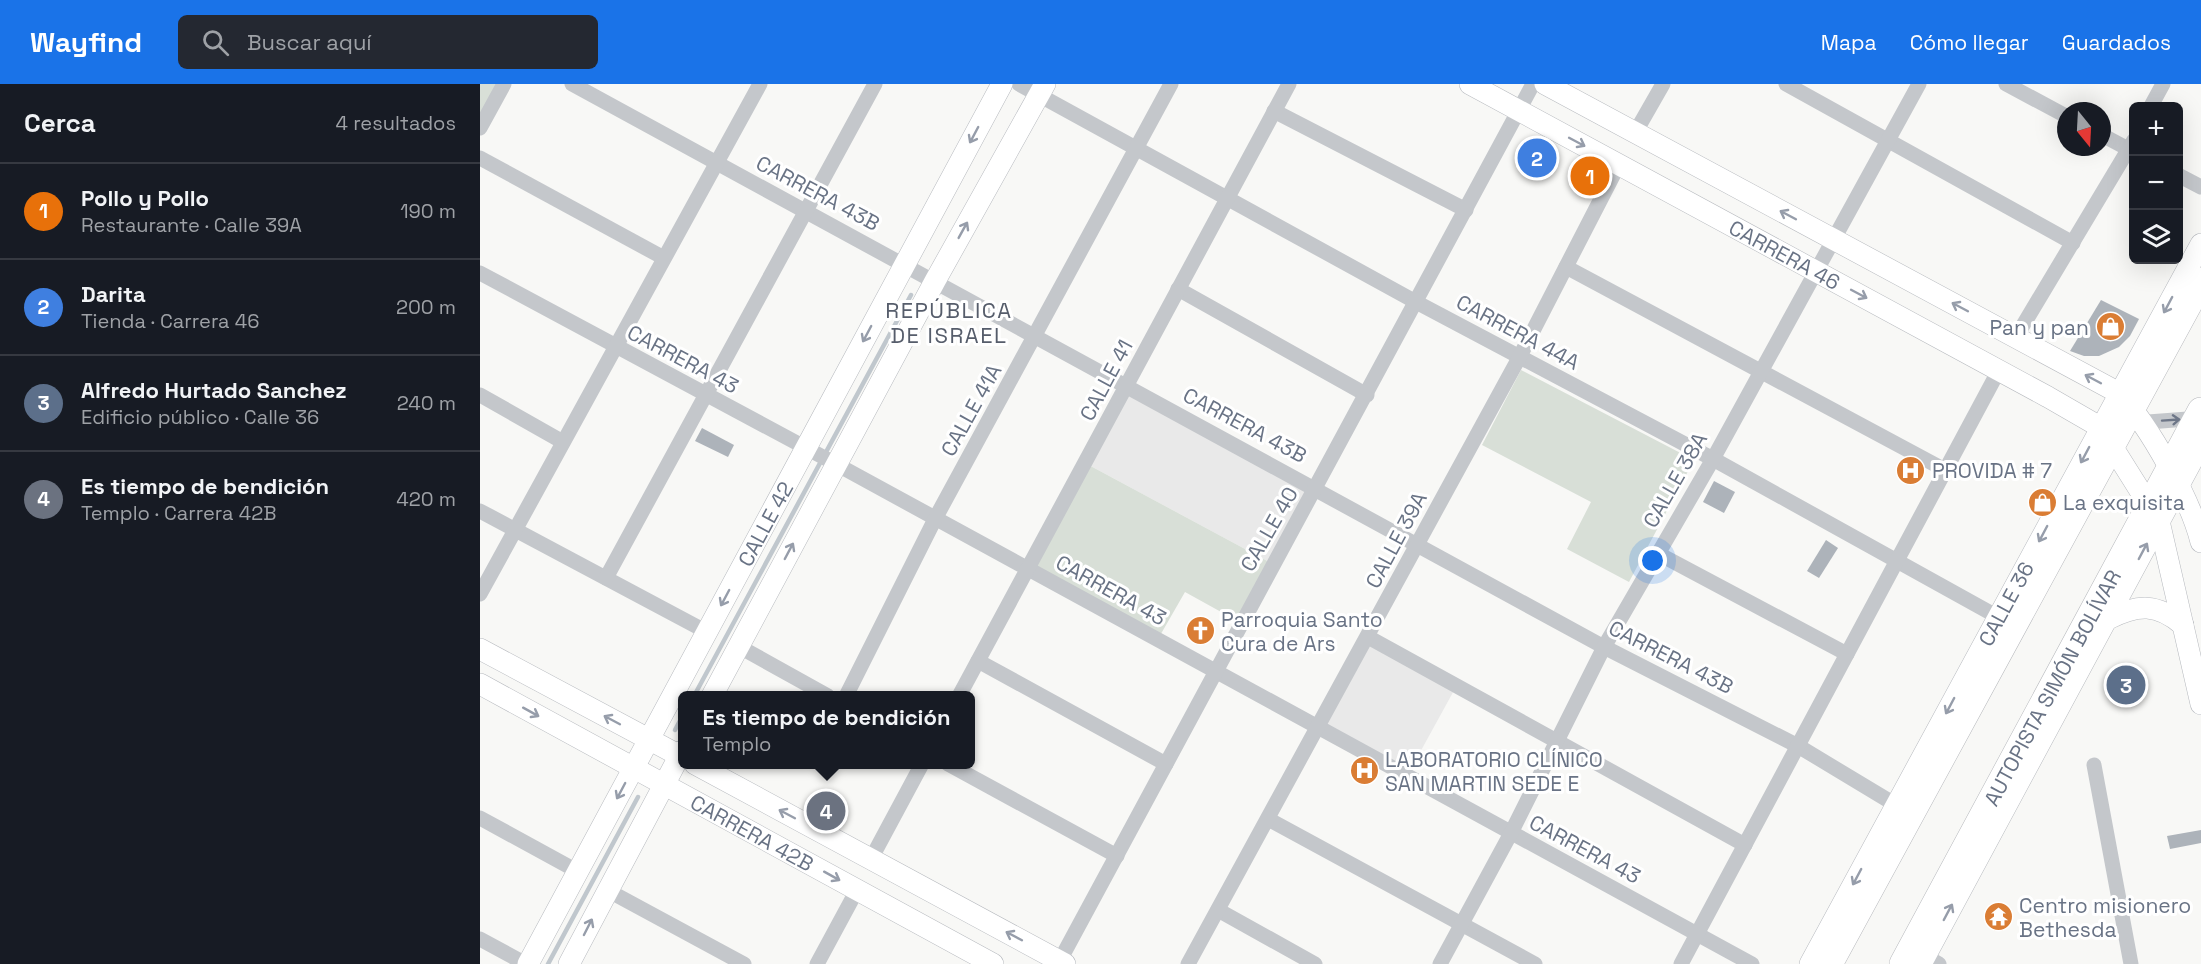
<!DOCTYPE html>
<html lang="es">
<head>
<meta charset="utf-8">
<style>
  :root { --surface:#171b24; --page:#242831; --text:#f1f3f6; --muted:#9ea1a6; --line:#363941; --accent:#1a73e8 }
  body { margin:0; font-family:"Space Grotesk",sans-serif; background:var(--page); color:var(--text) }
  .controls { position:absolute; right:18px; top:18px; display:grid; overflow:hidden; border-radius:9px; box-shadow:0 6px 24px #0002 }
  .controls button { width:54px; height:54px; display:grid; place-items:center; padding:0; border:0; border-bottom:2px solid var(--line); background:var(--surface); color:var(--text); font:30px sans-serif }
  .compass { position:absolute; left:1577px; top:18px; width:54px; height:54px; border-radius:50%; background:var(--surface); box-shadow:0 6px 24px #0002; rotate:162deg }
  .you { position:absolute; left:1173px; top:477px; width:21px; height:21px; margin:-15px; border:4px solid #fff; border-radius:50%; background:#1a73e8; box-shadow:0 0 0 9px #1a73e833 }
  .badge { display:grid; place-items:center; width:39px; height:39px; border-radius:50%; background:var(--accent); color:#fff; font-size:20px; font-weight:700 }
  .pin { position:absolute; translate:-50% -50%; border:3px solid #fff; box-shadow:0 2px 6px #0006 }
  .popup { position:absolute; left:198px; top:607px; width:297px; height:78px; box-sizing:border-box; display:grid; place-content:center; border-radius:9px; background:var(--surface); filter:drop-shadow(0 2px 4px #0005); font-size:20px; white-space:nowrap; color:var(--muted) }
  .popup b { font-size:22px; color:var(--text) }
  .popup::after { content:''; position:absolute; left:50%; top:100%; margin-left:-12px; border:12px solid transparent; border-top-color:var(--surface) }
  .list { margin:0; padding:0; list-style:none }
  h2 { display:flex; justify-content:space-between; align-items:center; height:78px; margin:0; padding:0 24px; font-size:26px }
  h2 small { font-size:20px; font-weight:400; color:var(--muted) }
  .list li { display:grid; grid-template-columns:39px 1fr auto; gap:18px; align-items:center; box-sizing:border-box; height:96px; padding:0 24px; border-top:2px solid var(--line) }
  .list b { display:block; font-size:22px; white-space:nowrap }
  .list p { margin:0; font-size:20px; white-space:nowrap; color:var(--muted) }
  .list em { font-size:20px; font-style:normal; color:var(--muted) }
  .icon { flex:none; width:33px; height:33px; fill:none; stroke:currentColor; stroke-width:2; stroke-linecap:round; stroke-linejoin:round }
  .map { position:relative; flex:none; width:1721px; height:880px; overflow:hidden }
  header { display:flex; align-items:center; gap:36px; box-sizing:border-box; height:84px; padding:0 30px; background:var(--accent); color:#fff }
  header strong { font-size:28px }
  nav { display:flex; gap:33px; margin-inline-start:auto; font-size:21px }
  .search { width:420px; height:54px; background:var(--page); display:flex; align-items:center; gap:15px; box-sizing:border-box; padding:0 21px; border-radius:9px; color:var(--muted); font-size:22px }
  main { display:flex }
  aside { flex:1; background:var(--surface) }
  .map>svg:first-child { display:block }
  .built { fill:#e9e9e9 }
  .green { fill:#d8dfd7 }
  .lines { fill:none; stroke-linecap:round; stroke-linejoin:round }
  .stream { stroke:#c0c7cd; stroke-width:4.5 }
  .building { fill:#adb3ba }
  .secondary-casing { stroke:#b7babf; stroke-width:22 }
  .highway-casing { stroke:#b7b9bd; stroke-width:28 }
  .street { stroke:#c4c7cb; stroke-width:15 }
  .secondary { stroke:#fff; stroke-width:21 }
  .highway { stroke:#fff; stroke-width:27 }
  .oneway { stroke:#969daa }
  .oneway2 { stroke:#6e7788 }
  .labels { text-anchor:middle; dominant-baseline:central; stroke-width:6; stroke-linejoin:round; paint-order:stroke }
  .street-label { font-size:21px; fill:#697385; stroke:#fff }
  .poi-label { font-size:21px; fill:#697385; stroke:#fff; text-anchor:start }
  .neighbourhood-label { font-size:22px; letter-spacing:1.5px; fill:#565d6b; stroke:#fff }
</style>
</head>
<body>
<header>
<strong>Wayfind</strong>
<div class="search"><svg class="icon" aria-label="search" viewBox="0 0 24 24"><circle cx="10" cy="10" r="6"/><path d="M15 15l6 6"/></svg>Buscar aquí</div>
<nav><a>Mapa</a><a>Cómo llegar</a><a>Guardados</a></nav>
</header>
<main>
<aside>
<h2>Cerca<small>4 resultados</small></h2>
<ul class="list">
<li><span class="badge" style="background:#e8710a">1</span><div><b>Pollo y Pollo</b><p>Restaurante · Calle 39A</p></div><em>190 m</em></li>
<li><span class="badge" style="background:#3f7fe0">2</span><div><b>Darita</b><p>Tienda · Carrera 46</p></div><em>200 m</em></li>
<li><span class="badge" style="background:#5c6f8a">3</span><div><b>Alfredo Hurtado Sanchez</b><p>Edificio público · Calle 36</p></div><em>240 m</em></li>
<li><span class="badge" style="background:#6b7280">4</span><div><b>Es tiempo de bendición</b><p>Templo · Carrera 42B</p></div><em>420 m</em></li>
</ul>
</aside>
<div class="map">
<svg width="1721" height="880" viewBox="0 0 1721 880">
  <rect width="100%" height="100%" fill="#f8f8f6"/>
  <g class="built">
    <path d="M647,301L837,404L793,480L605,379Z"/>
    <path d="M888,553L977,601L927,692L838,643Z"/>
  </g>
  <g class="green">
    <path d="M0,0H24L0,44Z"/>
    <path d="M1041,286L1214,376L1149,498L1087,465L1111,418L1002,361Z"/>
    <path d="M605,379L793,480L761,539L705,508L678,555L548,484Z"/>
  </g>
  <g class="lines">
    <g class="stream">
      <path d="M214,612L431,211"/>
      <path d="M195,646L202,633"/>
      <path d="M68,880L158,713"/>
    </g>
  </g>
  <g class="building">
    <path d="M1621,216L1659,235L1650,252L1639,263L1619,272H1604L1590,267Z"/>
    <path d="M222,344L254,361L248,373L215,357Z"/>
    <path d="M1234,397L1255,408L1244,429L1223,418Z"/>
    <path d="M1346,456L1358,464L1339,494L1327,487Z"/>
    <path d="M1721,746V759L1690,765L1687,752Z"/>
  </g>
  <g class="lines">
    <defs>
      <g id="secondary">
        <path id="s1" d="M990,0L1568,313L1620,343L1679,437L1721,620"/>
        <path d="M1065,0L1639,309C1669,342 1710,414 1721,458"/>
        <path d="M1628,535C1658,520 1677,519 1703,541"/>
        <path d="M0,565L202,673"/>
        <path id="s2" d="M0,600L513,880"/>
        <path d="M232,612L455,197L565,0"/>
        <path d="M215,680L585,880"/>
        <path id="s3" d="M48,880L522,0"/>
        <path d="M89,880L202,667"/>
        <path id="s4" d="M1330,880L1721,160"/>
        <path d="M1441,880L1721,360"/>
      </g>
      <g id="highway">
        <path d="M1349,880L1721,197"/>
        <path id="s5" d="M1423,880L1721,327"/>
      </g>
    </defs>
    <use href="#secondary" class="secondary-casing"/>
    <use href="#highway" class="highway-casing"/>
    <g class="street">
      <path d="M92,0L1124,563L1318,662L1416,721"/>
      <path d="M539,0L936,218L1233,375L1518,533"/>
      <path d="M1306,0L1593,159"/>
      <path d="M1526,0L1586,32"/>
      <path d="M1671,22L1683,0"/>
      <path d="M794,27L986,126"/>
      <path d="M0,44L24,0"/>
      <path d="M1155,49L1183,0"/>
      <path d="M1622,51L1654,68"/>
      <path d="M0,74L184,174"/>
      <path d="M1698,91L1721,103"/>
      <path d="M1086,183L1465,386"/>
      <path d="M0,189L356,380L1272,880"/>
      <path d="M698,205L887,311"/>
      <path d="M1536,253L1654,56"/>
      <path d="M0,311L83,358"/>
      <path d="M1655,339L1721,334"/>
      <path d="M0,427L227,548"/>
      <path d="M1177,469L1367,570"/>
      <path d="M126,494L395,0"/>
      <path d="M0,510L280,0"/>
      <path d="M888,553L1265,761"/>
      <path d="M258,562L348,612"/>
      <path d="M498,577L686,680"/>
      <path d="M366,612L455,435L691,0"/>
      <path d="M479,612L809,0"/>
      <path d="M468,680L637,772"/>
      <path d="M1614,681L1651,880"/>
      <path d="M0,734L97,787"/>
      <path d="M788,735L1055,880"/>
      <path d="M391,775L442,680"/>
      <path d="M127,806L264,880"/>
      <path d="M738,826L835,880"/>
      <path d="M0,855L46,880"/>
      <path d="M1445,872L1459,880"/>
      <path d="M337,880L377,806"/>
      <path d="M578,880L1053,0"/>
      <path d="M708,880L1040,272L1139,80"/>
      <path d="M960,880L1031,749L1124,563L1233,375L1439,0"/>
      <path d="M1201,880L1519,286"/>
    </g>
    <use href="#secondary" class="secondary"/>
    <use href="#highway" class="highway"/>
  </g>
  <defs><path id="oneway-shaft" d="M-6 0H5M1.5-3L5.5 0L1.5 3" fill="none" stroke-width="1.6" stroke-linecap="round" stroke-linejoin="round" transform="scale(1.5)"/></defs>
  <g class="oneway">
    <use href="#oneway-shaft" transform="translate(494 51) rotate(118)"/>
    <use href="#oneway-shaft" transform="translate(1097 58) rotate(28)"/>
    <use href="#oneway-shaft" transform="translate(1308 131) rotate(-152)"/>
    <use href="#oneway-shaft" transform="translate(483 146) rotate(-61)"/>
    <use href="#oneway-shaft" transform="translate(1379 210) rotate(28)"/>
    <use href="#oneway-shaft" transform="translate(1688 221) rotate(118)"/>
    <use href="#oneway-shaft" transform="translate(1480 223) rotate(-152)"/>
    <use href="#oneway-shaft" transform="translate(387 250) rotate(118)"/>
    <use href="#oneway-shaft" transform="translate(1613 295) rotate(-152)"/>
    <use href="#oneway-shaft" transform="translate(1605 371) rotate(118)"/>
    <use href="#oneway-shaft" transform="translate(1563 450) rotate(118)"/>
    <use href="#oneway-shaft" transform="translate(309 467) rotate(-62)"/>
    <use href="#oneway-shaft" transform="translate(1663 467) rotate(-62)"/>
    <use href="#oneway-shaft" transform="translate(245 514) rotate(118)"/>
    <use href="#oneway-shaft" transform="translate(1470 622) rotate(118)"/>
    <use href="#oneway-shaft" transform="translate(51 628) rotate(29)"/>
    <use href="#oneway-shaft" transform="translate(132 636) rotate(-152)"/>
    <use href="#oneway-shaft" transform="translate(141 707) rotate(118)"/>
    <use href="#oneway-shaft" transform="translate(307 730) rotate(-152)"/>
    <use href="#oneway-shaft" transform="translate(352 792) rotate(29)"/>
    <use href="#oneway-shaft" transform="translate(1377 793) rotate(118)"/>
    <use href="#oneway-shaft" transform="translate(1468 828) rotate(-62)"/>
    <use href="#oneway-shaft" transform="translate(108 843) rotate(-63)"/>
    <use href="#oneway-shaft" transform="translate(534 852) rotate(-152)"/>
  </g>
  <use class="oneway2" href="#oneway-shaft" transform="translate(1691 336) rotate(-4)"/>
  <defs>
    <symbol id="shop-disc" viewBox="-11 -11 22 22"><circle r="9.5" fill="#da7d34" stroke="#fff"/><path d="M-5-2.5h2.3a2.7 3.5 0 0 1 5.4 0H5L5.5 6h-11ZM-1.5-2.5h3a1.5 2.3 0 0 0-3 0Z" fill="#fff"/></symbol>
    <symbol id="hospital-disc" viewBox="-11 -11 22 22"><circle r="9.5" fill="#da7d34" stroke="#fff"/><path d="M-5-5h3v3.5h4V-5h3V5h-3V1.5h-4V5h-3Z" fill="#fff"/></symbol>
    <symbol id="church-disc" viewBox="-11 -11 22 22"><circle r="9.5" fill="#da7d34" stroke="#fff"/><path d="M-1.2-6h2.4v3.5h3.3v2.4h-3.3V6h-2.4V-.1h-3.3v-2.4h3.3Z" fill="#fff"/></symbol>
    <symbol id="temple-disc" viewBox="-11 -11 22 22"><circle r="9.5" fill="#da7d34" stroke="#fff"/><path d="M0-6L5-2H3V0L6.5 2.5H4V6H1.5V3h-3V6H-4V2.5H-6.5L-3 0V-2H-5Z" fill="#fff"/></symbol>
  </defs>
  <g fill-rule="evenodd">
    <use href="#shop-disc" x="1614" y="226" width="33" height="33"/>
    <use href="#hospital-disc" x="1414" y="370" width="33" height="33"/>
    <use href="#shop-disc" x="1546" y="402" width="33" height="33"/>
    <use href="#church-disc" x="704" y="530" width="33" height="33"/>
    <use href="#hospital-disc" x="868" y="670" width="33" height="33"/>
    <use href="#temple-disc" x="1502" y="816" width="33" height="33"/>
  </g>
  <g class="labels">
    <g class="street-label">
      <text transform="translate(338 109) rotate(28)">CARRERA 43B</text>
      <text stroke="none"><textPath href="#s1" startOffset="358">CARRERA 46</textPath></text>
      <text transform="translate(1038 248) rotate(28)">CARRERA 44A</text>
      <text transform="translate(203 275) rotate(28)">CARRERA 43</text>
      <text transform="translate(626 296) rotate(-62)">CALLE 41</text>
      <text transform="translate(491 326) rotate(-61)">CALLE 41A</text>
      <text transform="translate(765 341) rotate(28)">CARRERA 43B</text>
      <text transform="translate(1195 396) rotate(-60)">CALLE 38A</text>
      <text stroke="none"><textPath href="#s3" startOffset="500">CALLE 42</textPath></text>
      <text transform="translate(789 445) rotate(-60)">CALLE 40</text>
      <text transform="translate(916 456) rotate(-62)">CALLE 39A</text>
      <text transform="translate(631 506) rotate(29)">CARRERA 43</text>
      <text stroke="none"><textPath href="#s4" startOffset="410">CALLE 36</textPath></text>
      <text transform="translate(1191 573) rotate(27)">CARRERA 43B</text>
      <text stroke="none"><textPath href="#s5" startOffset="314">AUTOPISTA SIMÓN BOLÍVAR</textPath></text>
      <text stroke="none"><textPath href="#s2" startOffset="310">CARRERA 42B</textPath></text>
      <text transform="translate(1105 765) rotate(28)">CARRERA 43</text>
    </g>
    <g class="poi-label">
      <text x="1609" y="243" text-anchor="end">Pan y pan</text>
      <text x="1452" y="386">PROVIDA # 7</text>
      <text x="1583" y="418">La exquisita</text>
      <text x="741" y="535">Parroquia Santo<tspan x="741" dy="24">Cura de Ars</tspan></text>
      <text x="905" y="675">LABORATORIO CLÍNICO<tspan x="905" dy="24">SAN MARTIN SEDE E</tspan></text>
      <text x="1539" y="821">Centro misionero<tspan x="1539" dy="24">Bethesda</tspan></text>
    </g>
    <g class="neighbourhood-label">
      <text x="469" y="226">REPÚBLICA<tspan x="469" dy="25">DE ISRAEL</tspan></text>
    </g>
  </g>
</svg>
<div class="controls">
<button>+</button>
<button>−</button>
<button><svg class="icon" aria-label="layers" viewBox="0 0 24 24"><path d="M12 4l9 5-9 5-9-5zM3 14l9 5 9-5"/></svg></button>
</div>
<svg class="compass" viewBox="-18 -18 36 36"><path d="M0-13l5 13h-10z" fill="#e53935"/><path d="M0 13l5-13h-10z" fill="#9ea1a6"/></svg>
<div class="you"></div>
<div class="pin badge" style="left:1110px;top:92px;background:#e8710a">1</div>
<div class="pin badge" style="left:1057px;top:74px;background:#3f7fe0">2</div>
<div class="pin badge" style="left:1646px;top:601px;background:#5c6f8a">3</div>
<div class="pin badge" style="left:346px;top:727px;background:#6b7280">4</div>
<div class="popup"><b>Es tiempo de bendición</b>Templo</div>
</div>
</main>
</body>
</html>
